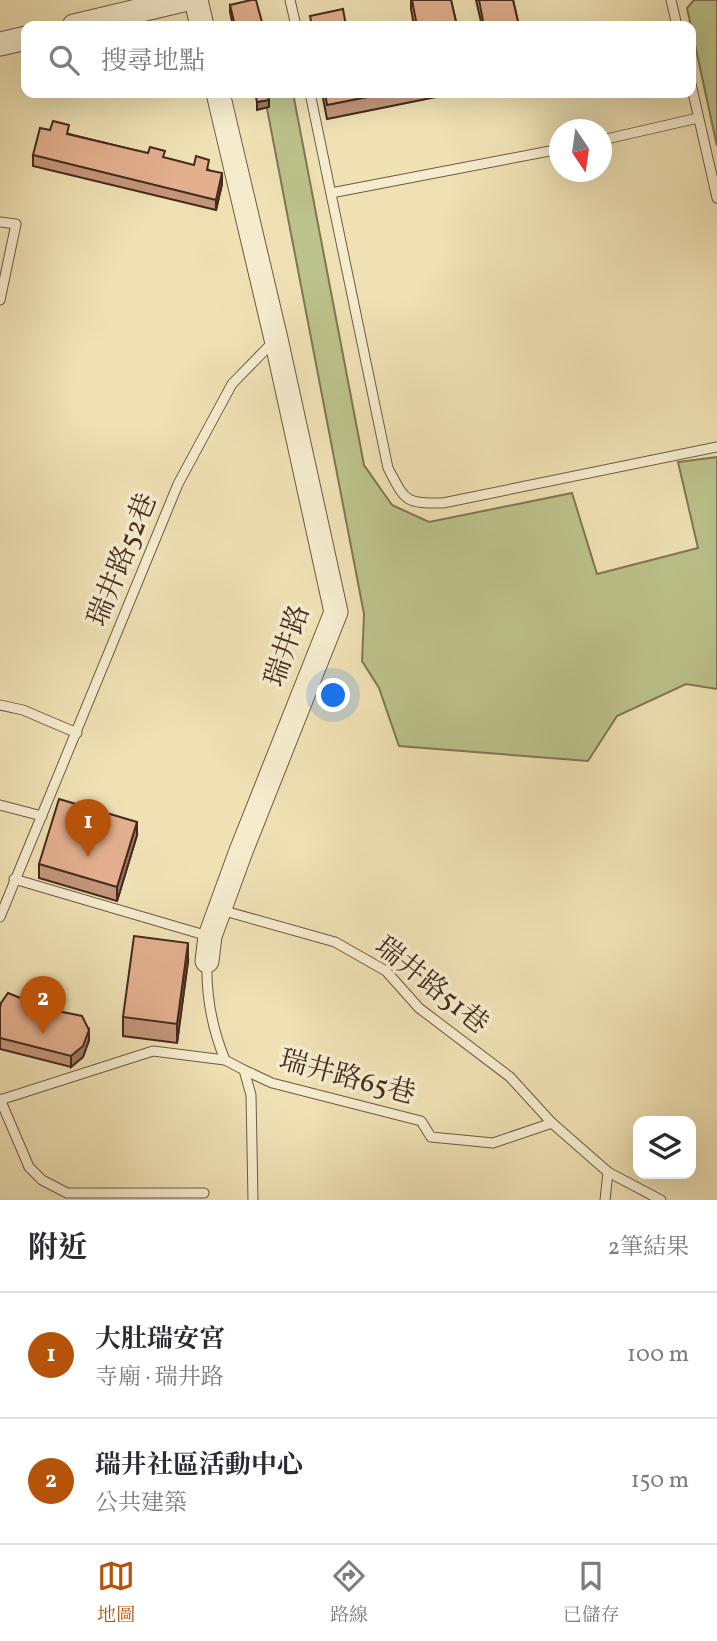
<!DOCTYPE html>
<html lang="zh-TW">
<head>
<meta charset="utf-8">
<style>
  :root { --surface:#fff; --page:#f7f7f7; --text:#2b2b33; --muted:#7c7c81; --line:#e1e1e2; --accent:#b45309 }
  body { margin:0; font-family:Vollkorn,"Noto Serif TC",serif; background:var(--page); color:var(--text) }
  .controls { position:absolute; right:21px; bottom:21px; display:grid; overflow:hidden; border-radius:14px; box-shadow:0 7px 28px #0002 }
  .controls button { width:63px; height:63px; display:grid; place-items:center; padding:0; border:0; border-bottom:2px solid var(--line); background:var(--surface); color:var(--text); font:35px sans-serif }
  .compass { position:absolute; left:549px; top:119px; width:63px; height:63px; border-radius:50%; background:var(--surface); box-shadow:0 7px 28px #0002; rotate:167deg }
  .you { position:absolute; left:334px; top:696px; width:24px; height:24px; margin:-18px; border:5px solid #fff; border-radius:50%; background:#1a73e8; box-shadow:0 0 0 10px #1a73e833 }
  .badge { display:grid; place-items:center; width:46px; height:46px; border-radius:50%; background:var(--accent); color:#fff; font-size:23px; font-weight:700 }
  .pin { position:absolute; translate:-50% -58px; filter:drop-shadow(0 2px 4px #0008) }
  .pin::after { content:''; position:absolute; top:37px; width:24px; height:21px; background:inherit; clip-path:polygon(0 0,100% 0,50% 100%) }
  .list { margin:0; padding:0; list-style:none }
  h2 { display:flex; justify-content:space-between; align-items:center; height:91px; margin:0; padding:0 28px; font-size:30px }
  h2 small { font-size:23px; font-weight:400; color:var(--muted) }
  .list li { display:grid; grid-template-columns:46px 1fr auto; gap:21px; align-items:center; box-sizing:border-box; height:126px; padding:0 28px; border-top:2px solid var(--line) }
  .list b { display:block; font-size:26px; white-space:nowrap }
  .list p { margin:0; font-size:23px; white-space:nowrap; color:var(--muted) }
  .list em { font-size:23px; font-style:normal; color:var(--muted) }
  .icon { flex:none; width:38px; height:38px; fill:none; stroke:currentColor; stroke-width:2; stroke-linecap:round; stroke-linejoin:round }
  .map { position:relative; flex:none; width:717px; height:1200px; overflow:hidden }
  .search { position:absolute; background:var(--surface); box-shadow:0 7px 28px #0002; left:21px; right:21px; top:21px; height:77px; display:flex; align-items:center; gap:18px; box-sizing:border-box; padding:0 24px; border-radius:14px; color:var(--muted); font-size:26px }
  .sheet { height:343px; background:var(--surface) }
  nav { display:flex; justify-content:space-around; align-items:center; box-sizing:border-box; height:98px; border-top:2px solid var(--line); background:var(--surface); font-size:19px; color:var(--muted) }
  nav a { display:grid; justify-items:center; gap:4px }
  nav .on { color:var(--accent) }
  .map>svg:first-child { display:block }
  .green { fill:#bcc28b; stroke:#817654; stroke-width:2 }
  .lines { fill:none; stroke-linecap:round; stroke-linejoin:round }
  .service-casing { stroke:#705843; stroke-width:11 }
  .tertiary-casing { stroke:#705843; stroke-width:25 }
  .service { stroke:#f5ecce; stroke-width:9 }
  .tertiary { stroke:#f5ecce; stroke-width:23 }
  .wall { fill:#c3967a; stroke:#462a1d; stroke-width:2 }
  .shaded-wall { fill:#9f7a63; stroke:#462a1d; stroke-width:2 }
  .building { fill:#e3af8e; stroke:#462a1d; stroke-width:2 }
  .labels { text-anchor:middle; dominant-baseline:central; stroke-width:7; stroke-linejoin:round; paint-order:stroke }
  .street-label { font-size:28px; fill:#462a1d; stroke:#f5ecce }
</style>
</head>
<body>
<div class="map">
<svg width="717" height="1200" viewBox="0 0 717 1200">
  <rect width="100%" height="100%" fill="#efe1b4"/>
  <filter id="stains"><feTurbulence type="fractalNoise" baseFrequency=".00286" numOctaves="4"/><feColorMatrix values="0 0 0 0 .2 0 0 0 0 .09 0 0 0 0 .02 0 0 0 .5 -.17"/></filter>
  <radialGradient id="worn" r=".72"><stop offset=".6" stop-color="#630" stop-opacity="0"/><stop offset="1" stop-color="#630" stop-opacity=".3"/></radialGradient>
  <g class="green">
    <path d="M694,0H717V146L687,8Z"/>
    <path d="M264,93H293L364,465L392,505L429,522L572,493L597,574L698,548L678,462L717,457V689L686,684L617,716L588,761L399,746L379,688L362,661L364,614Z"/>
  </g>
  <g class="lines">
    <defs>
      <g id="service">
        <path d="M290,0L296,26"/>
        <path d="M671,0L677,26"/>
        <path d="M691,84L717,198"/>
        <path d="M310,93L388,468C406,502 404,503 443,503L717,447"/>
        <path d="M602,140L698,118"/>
        <path d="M331,193L560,149"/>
        <path d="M0,222L16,224L0,300"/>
        <path d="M0,705L23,710L77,733"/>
        <path d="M0,805L42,816"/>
        <path d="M14,879L208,936"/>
        <path d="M221,910L335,942L386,971L419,1008L510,1077L552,1123L608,1172L661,1200"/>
        <path d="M0,917L178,484L232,384L273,342"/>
        <path d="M207,963C206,997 212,1028 225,1060L244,1070L251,1095L253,1200"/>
        <path d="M244,1070L272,1083L421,1121L431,1137L493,1143L552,1123"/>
        <path d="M0,1099L29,1167L42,1180L67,1193H204"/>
        <path d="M0,1100L153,1051L225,1060"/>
        <path d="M605,1200L608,1172"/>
      </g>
      <g id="tertiary">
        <path d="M196,0L202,26"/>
        <path d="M74,26L183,0"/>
        <path d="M0,44L26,38"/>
        <path d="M207,961L210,936L241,851L336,612L276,339L218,93"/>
      </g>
    </defs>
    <use href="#service" class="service-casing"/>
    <use href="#tertiary" class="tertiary-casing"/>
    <use href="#service" class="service"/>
    <use href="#tertiary" class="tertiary"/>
  </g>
  <g class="wall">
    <path d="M411,0H451L457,26H414L411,9Z"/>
    <path d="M476,0H513L519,26H482Z"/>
    <path d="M230,5L263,26H233L230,12Z"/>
    <path d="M322,93H456L327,119Z"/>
    <path d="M69,134L165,158L209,170L222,184L216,210L33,166V155Z"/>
    <path d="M137,835L117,901L39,878V864Z"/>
    <path d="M188,961L177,1043L123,1036V1017Z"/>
    <path d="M0,1008L89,1040L83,1057L71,1067L0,1049Z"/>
  </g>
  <g class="shaded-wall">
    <path d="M269,100V107L257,110V102Z"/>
    <path d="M222,173V184L216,210V200Z"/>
    <path d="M137,822V835L117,901V887Z"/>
    <path d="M188,943V961L177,1043V1024Z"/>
    <path d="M89,1030V1040L83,1057L71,1067V1056Z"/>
  </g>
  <g class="building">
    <path d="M251,0H256L263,26H235L230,5Z"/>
    <path d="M412,0H451L457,26H417Z"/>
    <path d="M479,0H513L519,26H484Z"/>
    <path d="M343,9L346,26H312L310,16Z"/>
    <path d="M255,93H267L269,100L257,102Z"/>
    <path d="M325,93H388L327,105Z"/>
    <path d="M53,121L69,125L67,134L148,153L150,147L165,151L163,157L194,165L196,156L209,160L207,170L222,173L216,200L33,155L40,128L50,130Z"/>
    <path d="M59,799L137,822L117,887L39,864Z"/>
    <path d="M134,936L188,943L177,1024L123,1017Z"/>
    <path d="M8,993L48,1009L82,1016L89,1030L83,1046L71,1056L0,1038V1008L1,1003Z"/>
  </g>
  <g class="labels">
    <g class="street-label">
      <text transform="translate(123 560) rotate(-68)">瑞井路52巷</text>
      <text transform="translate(288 646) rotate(-71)">瑞井路</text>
      <text transform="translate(431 986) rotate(39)">瑞井路51巷</text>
      <text transform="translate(347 1078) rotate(15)">瑞井路65巷</text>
    </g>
  </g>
  <rect width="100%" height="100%" filter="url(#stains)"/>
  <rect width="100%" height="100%" fill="url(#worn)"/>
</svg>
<div class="controls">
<button><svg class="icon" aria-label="layers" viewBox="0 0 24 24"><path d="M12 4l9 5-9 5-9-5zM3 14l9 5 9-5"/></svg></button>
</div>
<svg class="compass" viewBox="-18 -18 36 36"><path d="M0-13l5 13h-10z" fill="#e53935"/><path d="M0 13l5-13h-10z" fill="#7c7c81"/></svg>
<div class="you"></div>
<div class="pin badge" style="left:88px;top:857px">1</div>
<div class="pin badge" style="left:43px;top:1034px">2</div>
<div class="search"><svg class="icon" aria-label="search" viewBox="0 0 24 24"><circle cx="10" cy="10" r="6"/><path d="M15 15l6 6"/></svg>搜尋地點</div>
</div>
<section class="sheet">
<h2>附近<small>2筆結果</small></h2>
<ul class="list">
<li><span class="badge">1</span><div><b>大肚瑞安宮</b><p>寺廟 · 瑞井路</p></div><em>100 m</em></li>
<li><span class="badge">2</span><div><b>瑞井社區活動中心</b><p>公共建築</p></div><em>150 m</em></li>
</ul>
</section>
<nav>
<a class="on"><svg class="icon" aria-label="map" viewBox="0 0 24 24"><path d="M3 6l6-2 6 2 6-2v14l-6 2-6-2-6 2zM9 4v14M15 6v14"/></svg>地圖</a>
<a><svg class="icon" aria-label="directions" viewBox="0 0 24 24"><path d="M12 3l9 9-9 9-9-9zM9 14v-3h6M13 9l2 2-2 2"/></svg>路線</a>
<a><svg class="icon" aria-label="saved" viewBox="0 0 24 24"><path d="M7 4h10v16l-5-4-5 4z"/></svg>已儲存</a>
</nav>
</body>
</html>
